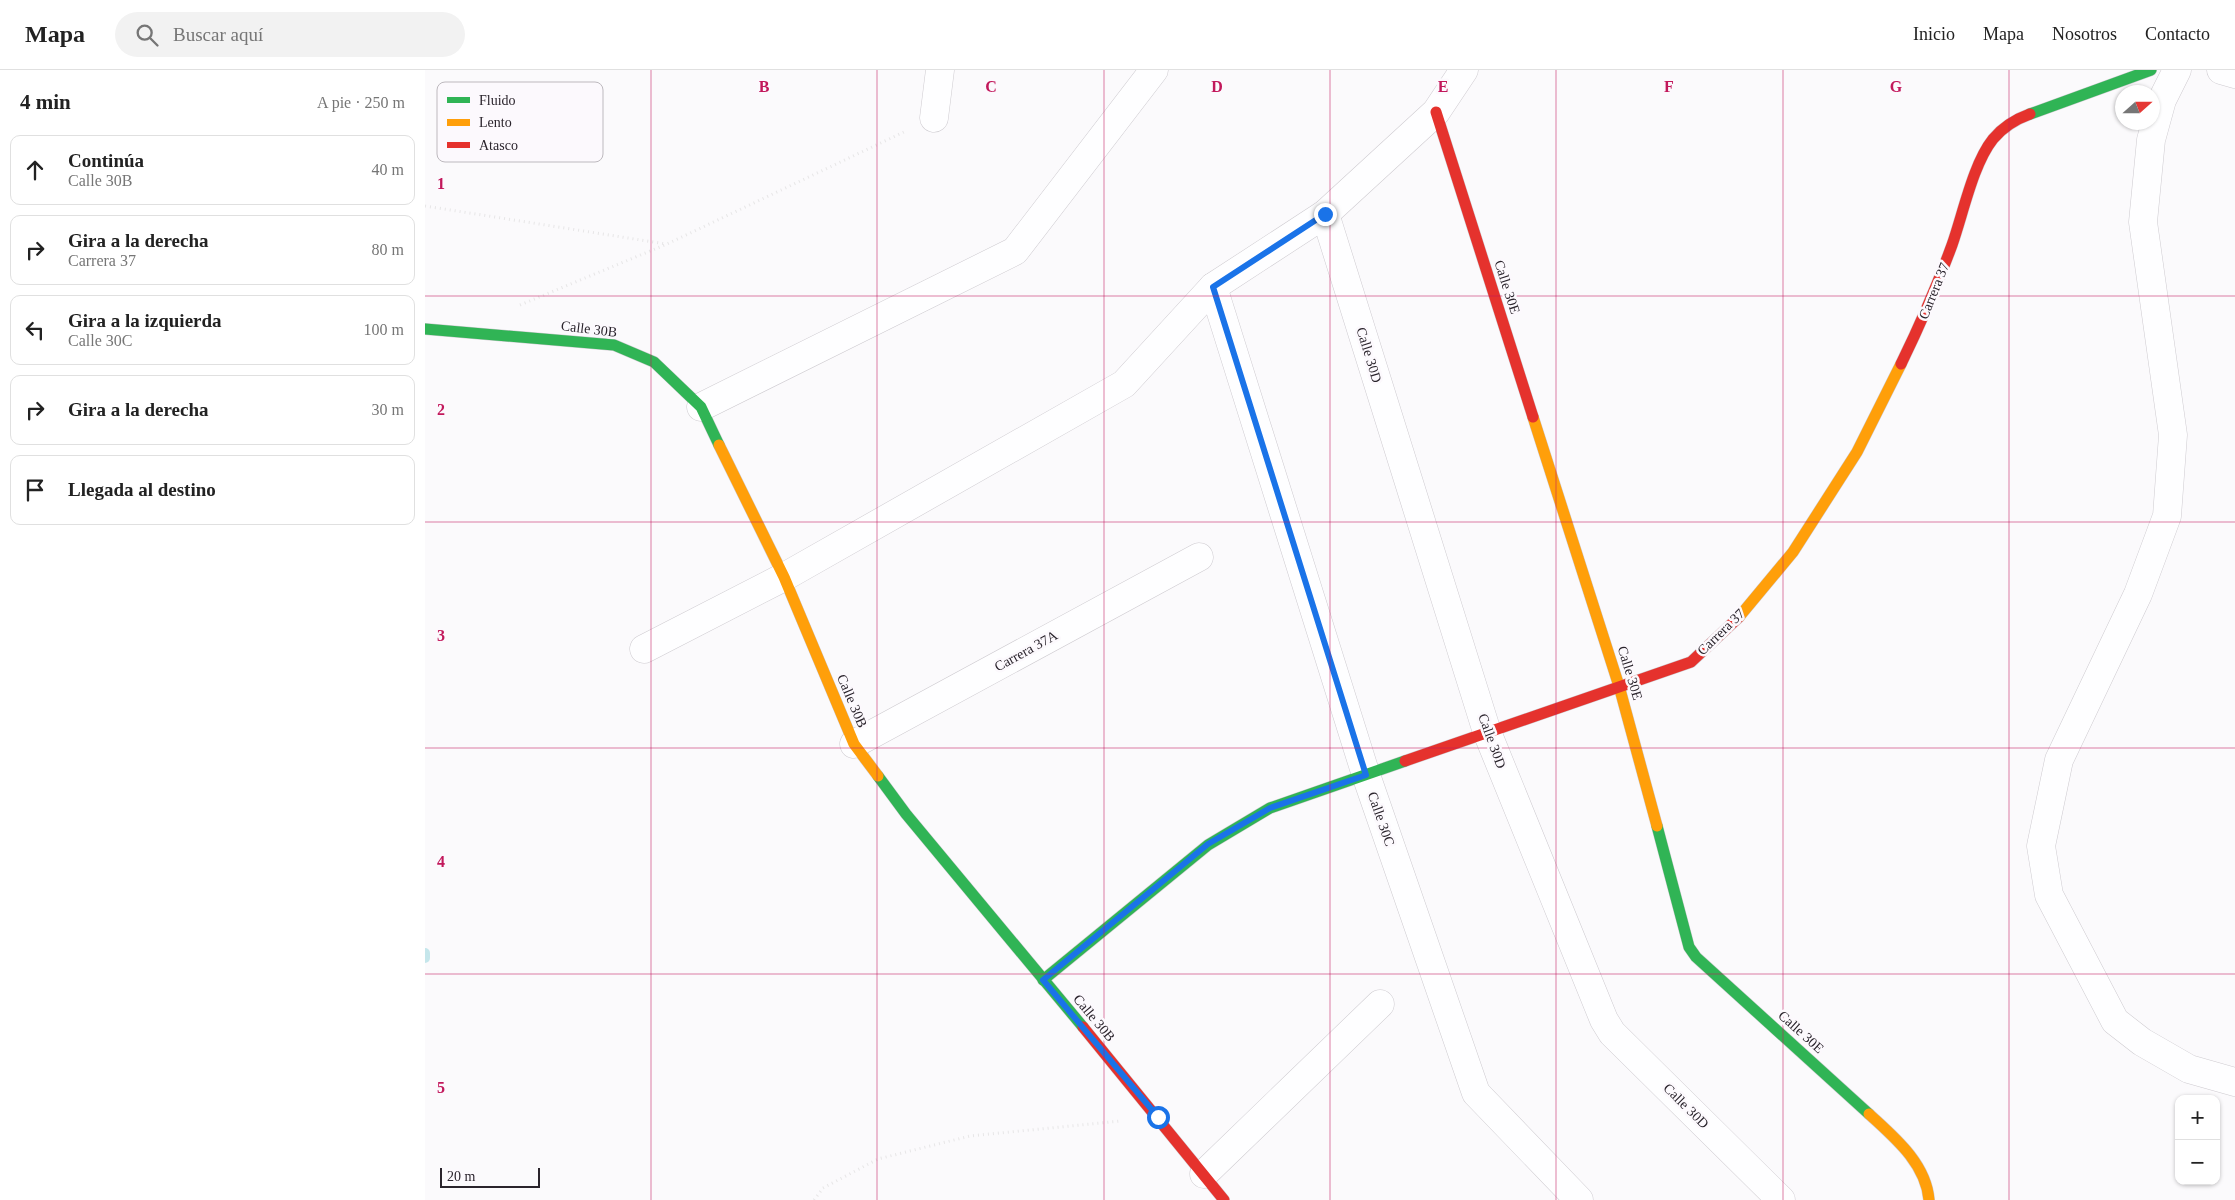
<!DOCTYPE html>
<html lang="es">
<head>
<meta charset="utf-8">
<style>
  :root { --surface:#fff; --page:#f2f2f2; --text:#222; --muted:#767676; --line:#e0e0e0 }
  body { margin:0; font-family:Georgia,serif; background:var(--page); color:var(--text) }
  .controls { position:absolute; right:15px; bottom:15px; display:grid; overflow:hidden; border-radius:10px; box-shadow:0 1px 4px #0004 }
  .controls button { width:45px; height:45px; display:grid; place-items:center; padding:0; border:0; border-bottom:1px solid var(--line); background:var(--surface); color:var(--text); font:25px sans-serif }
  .compass { position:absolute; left:1690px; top:15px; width:45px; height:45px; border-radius:50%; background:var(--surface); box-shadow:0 1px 4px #0004; rotate:69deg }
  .scale { position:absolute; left:15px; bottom:12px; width:100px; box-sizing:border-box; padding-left:5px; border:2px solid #2a242c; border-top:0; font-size:14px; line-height:18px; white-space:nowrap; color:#2a242c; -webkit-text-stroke:4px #fcf9fd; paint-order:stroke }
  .stop { position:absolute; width:15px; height:15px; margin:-11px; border:4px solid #1a73e8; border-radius:50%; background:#fff }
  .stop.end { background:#1a73e8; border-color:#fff; box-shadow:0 1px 5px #0008 }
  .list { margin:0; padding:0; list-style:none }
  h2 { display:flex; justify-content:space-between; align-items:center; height:65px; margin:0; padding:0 20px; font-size:21px }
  h2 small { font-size:16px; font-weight:400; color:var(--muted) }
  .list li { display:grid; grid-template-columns:32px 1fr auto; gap:15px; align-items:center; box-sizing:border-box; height:70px; margin:0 10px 10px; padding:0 10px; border:1px solid var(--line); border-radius:10px }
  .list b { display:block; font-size:19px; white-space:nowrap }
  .list p { margin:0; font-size:16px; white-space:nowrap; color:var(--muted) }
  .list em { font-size:16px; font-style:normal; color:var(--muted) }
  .icon { flex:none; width:28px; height:28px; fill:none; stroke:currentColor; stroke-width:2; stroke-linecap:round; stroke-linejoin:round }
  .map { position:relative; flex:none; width:1810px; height:1130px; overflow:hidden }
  header { display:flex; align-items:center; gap:30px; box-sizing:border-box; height:70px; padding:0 25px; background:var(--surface); border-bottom:1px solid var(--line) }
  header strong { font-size:24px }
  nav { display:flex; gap:28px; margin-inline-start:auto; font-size:18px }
  .search { width:350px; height:45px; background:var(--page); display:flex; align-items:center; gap:12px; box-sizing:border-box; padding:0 18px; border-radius:28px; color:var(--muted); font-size:19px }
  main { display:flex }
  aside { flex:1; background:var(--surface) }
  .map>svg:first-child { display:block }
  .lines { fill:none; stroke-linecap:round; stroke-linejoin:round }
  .stream { stroke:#c5e6eb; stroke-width:10 }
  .street-casing { stroke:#cecbd0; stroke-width:29 }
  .fast-casing { stroke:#cecbd0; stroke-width:12 }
  .slow-casing { stroke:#cecbd0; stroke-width:12 }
  .jam-casing { stroke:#cecbd0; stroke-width:12 }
  .path { stroke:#e7e6e7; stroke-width:3; stroke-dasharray:1 4; stroke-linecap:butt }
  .street { stroke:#fefeff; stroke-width:28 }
  .fast { stroke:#30b455; stroke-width:11 }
  .slow { stroke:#ff9f0a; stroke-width:11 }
  .jam { stroke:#e5322d; stroke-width:11 }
  .route { stroke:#1a73e8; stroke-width:6 }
  .grid { fill:none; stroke:#c2185b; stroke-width:1; stroke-opacity:0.55 }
  .labels { text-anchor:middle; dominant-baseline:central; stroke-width:5; stroke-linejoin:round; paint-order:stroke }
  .street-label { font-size:14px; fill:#2a242c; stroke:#fcf9fd }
  .key { fill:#fcf9fd; stroke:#bdb9be; stroke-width:1 }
  .key-label { font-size:14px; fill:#2a242c }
  .grid-label { font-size:16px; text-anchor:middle; font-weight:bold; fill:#c2185b; stroke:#fcf9fd; stroke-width:5; stroke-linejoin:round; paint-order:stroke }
</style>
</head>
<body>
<header>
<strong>Mapa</strong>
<div class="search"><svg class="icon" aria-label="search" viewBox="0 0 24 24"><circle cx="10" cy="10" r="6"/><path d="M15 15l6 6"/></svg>Buscar aquí</div>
<nav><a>Inicio</a><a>Mapa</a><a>Nosotros</a><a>Contacto</a></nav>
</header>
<main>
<aside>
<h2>4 min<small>A pie · 250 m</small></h2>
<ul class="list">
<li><svg class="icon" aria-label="ahead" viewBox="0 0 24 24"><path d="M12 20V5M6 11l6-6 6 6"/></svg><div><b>Continúa</b><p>Calle 30B</p></div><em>40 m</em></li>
<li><svg class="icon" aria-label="right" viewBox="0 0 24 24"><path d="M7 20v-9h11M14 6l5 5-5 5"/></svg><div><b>Gira a la derecha</b><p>Carrera 37</p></div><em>80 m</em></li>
<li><svg class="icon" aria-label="left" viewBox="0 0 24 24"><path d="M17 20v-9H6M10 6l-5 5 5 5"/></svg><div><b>Gira a la izquierda</b><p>Calle 30C</p></div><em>100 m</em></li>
<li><svg class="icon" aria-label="right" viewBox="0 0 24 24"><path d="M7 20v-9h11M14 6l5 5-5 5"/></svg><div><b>Gira a la derecha</b></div><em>30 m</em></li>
<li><svg class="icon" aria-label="arrive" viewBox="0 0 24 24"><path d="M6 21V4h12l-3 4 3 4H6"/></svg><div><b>Llegada al destino</b></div></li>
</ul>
</aside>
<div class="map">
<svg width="1810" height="1130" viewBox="0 0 1810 1130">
  <rect width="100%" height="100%" fill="#fbfafc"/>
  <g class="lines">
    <path class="stream" d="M0,883V888"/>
    <defs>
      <g id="street">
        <path d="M1752,0L1737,30L1726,70L1718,152L1748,365L1742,446L1713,524L1634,690L1616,776L1624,825L1690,951L1717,972L1764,999L1810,1012"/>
        <path d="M1796,0L1810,4"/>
        <path d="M509,48L515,0"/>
        <path d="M900,144L1062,662L1179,950L1187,963L1356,1130"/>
        <path d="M788,217L941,705L1051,1023L1154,1130"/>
        <path d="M276,337L590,181L729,0"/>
        <path d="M219,579L359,507L699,314L788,217L900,144L1011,42L1039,0"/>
        <path d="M429,674L774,487"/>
        <path d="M779,1104L955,934"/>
      </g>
      <g id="fast">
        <path d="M1605,44L1726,0"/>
        <path d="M0,259L189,275L229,292L276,337L294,375"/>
        <path d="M453,706L481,744L658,957"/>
        <path d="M1232,756L1264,877L1271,887L1444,1044"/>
        <path d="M618,910L783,775L845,738L980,691"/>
      </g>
      <g id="slow">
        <path d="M1108,347L1194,616L1232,756"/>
        <path d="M294,375L359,507L429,674L453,706"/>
        <path d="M1314,547L1368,482L1432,382L1476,294"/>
        <path d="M1444,1044C1469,1067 1501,1093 1504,1130"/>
      </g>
      <g id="jam">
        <path d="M1011,42L1108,347"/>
        <path d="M1476,294C1495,255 1512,216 1527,175C1538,144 1548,94 1568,69C1578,57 1591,49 1605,44"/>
        <path d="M980,691L1266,592L1314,547"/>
        <path d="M658,957L799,1130"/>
      </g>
    </defs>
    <use href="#street" class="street-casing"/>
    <use href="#fast" class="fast-casing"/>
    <use href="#slow" class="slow-casing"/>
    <use href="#jam" class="jam-casing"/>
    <g class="path">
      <path d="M0,136L241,174"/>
      <path d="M95,235L242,174L481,61"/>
      <path d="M389,1130L398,1118L453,1089L545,1066L695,1051"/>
    </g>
    <use href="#street" class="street"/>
    <use href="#fast" class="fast"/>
    <use href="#slow" class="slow"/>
    <use href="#jam" class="jam"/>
  </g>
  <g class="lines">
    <path class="route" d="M733,1047L618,910L783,774L845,738L941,705L788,217L900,144"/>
  </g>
  <path class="grid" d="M226,0V1130M452,0V1130M679,0V1130M905,0V1130M1131,0V1130M1358,0V1130M1584,0V1130M0,226H1810M0,452H1810M0,678H1810M0,904H1810"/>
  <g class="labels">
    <g class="street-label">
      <text transform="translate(1082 217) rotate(72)">Calle 30E</text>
      <text transform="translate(1509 221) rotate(-68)">Carrera 37</text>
      <text transform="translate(164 259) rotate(7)">Calle 30B</text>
      <text transform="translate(944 285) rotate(73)">Calle 30D</text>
      <text transform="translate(1296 562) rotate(-44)">Carrera 37</text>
      <text transform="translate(601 581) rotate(-29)">Carrera 37A</text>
      <text transform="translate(1205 603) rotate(73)">Calle 30E</text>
      <text transform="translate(427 631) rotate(67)">Calle 30B</text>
      <text transform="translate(1067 671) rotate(70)">Calle 30D</text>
      <text transform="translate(956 749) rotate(71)">Calle 30C</text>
      <text transform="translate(669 948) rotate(50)">Calle 30B</text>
      <text transform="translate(1376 962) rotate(42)">Calle 30E</text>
      <text transform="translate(1261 1036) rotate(45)">Calle 30D</text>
    </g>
  </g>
  <rect x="12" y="12" width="166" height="80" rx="8" class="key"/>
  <rect x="22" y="27" width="23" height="6" fill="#30b455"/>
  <rect x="22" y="49" width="23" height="7" fill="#ff9f0a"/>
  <rect x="22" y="72" width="23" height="6" fill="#e5322d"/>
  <g class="key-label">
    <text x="54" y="35">Fluido</text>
    <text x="54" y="57">Lento</text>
    <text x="54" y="80">Atasco</text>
  </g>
  <g class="grid-label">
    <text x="339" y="22">B</text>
    <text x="566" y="22">C</text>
    <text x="792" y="22">D</text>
    <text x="1018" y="22">E</text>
    <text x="1244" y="22">F</text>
    <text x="1471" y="22">G</text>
    <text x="16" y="119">1</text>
    <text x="16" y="345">2</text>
    <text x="16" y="571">3</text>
    <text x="16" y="797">4</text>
    <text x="16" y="1023">5</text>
  </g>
</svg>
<div class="controls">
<button>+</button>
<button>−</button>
</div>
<svg class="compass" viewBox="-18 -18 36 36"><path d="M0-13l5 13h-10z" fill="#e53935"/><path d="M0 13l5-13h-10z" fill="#767676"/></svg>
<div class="scale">20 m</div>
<div class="stop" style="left:733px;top:1047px"></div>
<div class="stop end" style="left:900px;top:144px"></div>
</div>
</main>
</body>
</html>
